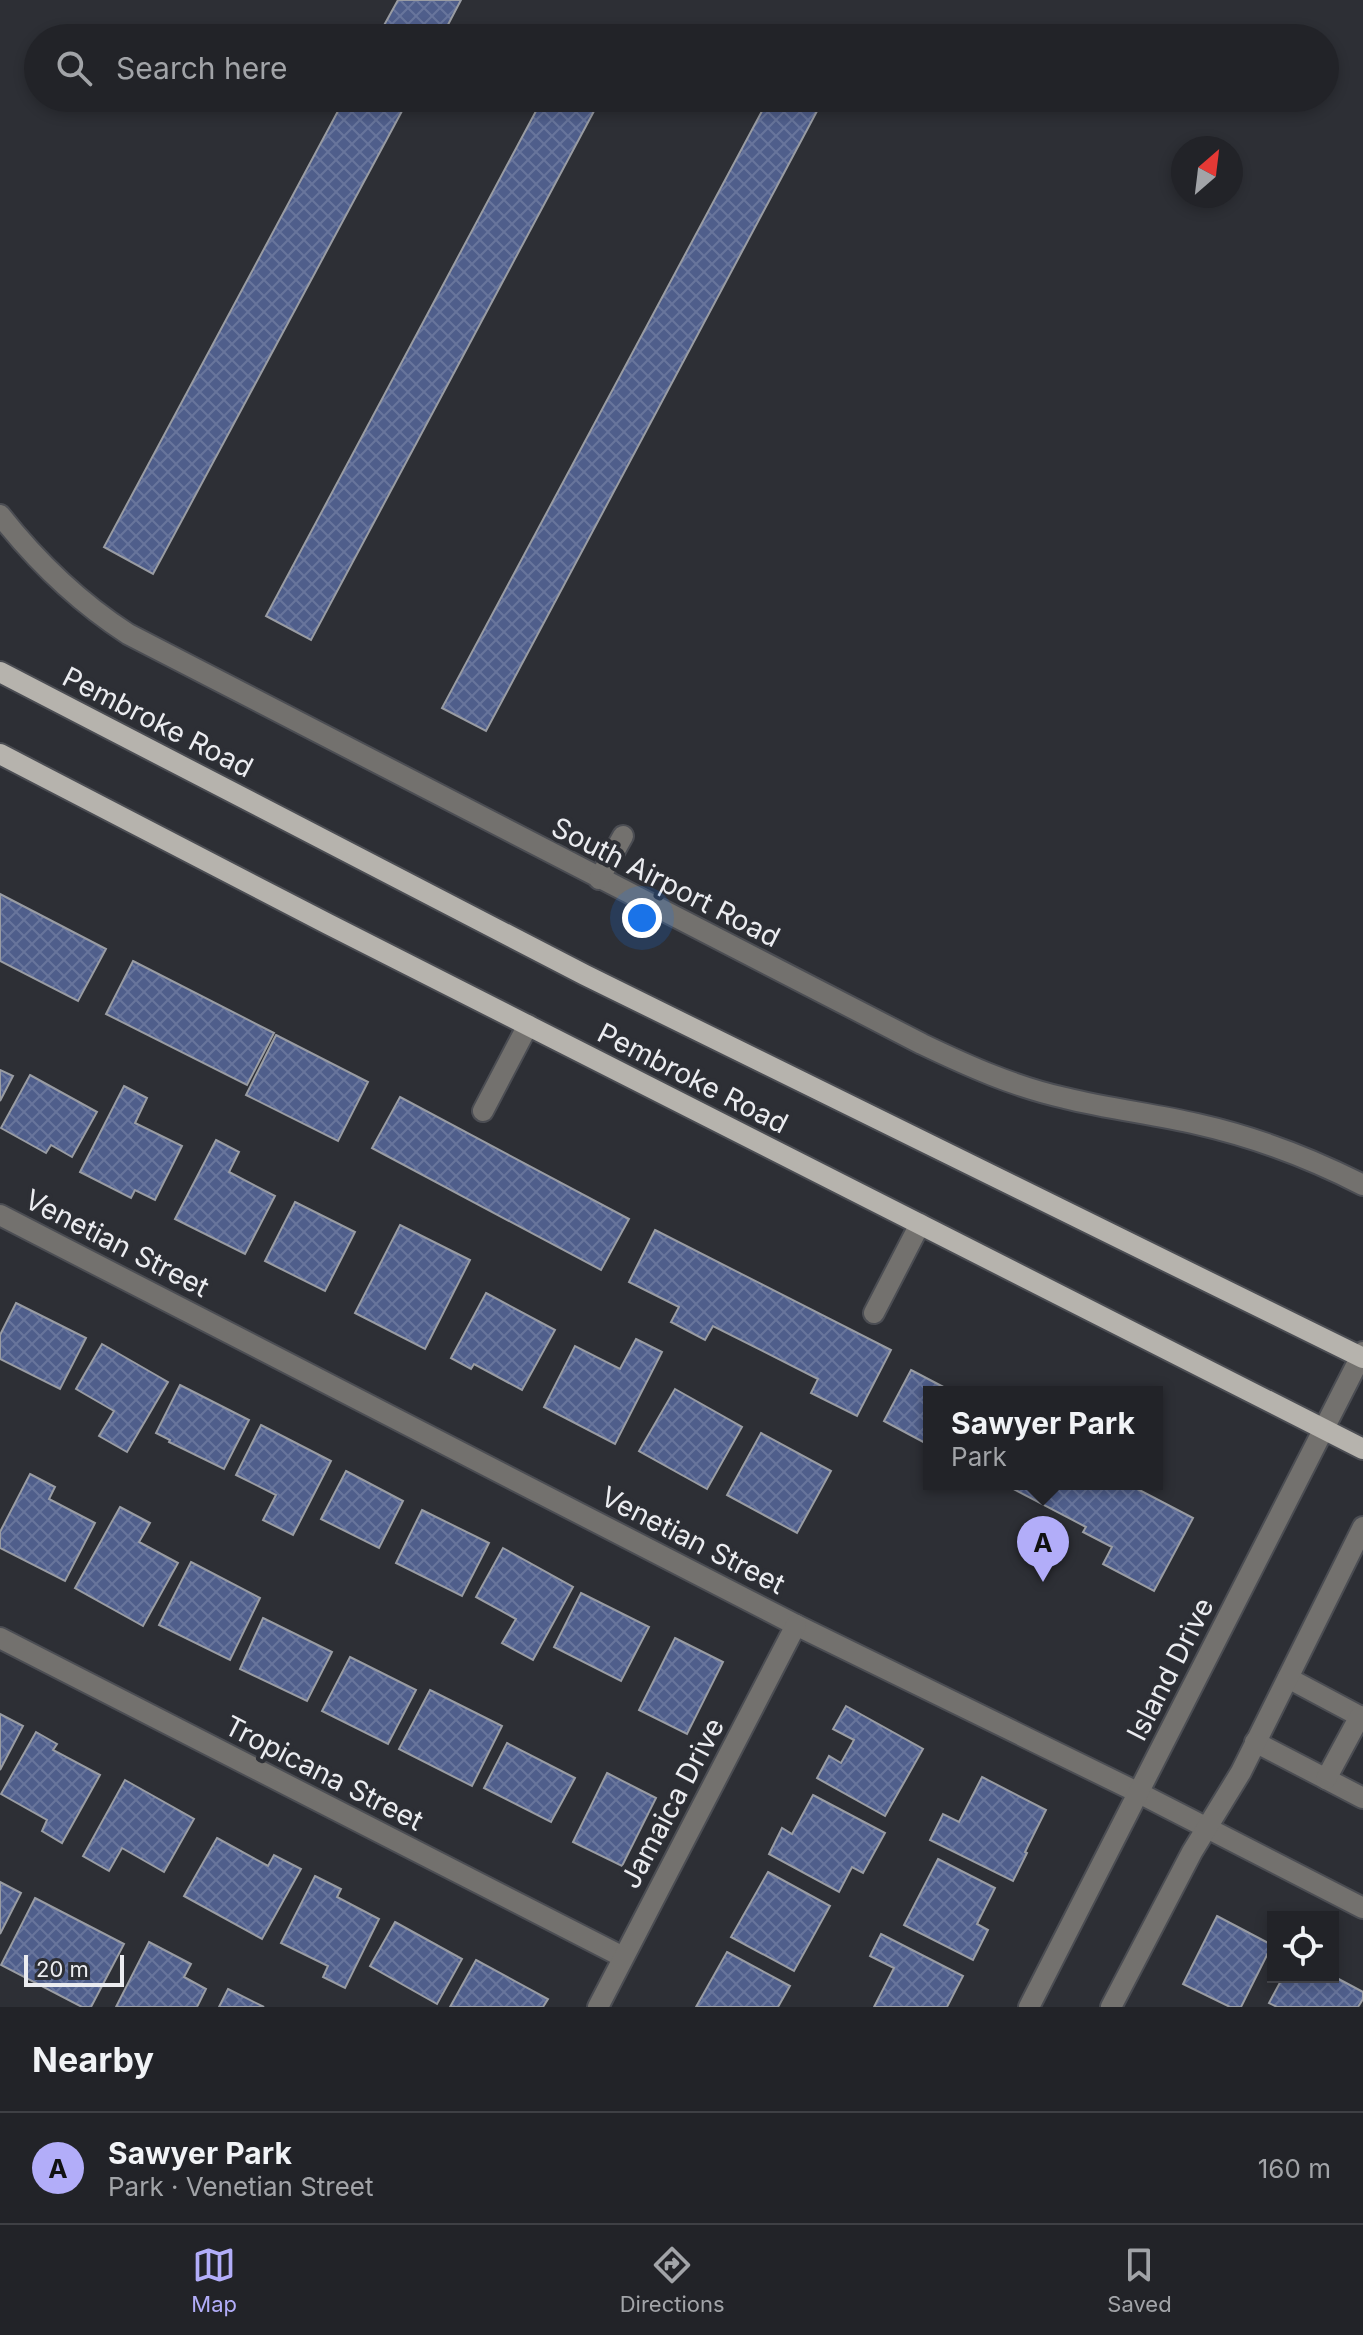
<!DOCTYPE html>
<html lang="en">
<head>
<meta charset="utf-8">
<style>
  :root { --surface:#222328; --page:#2a2b30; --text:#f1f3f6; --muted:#a2a4a8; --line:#3f4045; --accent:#b2adf9 }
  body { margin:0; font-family:Inter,sans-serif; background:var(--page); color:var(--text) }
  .controls { position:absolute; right:24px; bottom:24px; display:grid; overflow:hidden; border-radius:0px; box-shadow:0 4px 12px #0003 }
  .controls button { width:72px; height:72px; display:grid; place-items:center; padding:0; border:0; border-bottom:2px solid var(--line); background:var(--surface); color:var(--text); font:40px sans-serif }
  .compass { position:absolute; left:1171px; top:136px; width:72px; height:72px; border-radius:50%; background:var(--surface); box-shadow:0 4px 12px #0003; rotate:28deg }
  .scale { position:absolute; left:24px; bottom:20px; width:100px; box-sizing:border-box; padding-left:8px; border:4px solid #ebecf0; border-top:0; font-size:22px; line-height:28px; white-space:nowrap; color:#ebecf0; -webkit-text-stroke:6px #2d2f35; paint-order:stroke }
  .you { position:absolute; left:642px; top:918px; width:28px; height:28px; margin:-20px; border:6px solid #fff; border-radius:50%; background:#1a73e8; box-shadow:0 0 0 12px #1a73e833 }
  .badge { display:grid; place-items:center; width:52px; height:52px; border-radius:50%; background:var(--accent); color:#111; font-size:26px; font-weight:700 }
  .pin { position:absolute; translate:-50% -66px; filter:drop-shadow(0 2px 4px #0008) }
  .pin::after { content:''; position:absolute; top:42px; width:28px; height:24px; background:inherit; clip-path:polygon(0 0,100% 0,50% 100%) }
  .popup { position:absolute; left:923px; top:1386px; width:240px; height:104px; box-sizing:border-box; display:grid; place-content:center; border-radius:0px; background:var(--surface); filter:drop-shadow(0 2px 6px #0005); font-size:26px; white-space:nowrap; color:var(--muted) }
  .popup b { font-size:30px; color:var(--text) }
  .popup::after { content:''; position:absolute; left:50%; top:100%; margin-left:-16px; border:16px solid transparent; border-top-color:var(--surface) }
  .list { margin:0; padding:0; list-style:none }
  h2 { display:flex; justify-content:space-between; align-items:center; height:104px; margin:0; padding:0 32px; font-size:34px }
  h2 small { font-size:26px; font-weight:400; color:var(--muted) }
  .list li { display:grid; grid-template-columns:52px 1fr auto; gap:24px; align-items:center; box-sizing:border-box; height:112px; padding:0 32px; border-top:2px solid var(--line) }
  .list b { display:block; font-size:30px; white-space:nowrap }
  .list p { margin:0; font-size:26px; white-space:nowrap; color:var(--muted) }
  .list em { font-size:26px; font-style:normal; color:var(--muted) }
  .icon { flex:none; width:44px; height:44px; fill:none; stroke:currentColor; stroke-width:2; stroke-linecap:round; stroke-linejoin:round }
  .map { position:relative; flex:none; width:1363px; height:2007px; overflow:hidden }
  .search { position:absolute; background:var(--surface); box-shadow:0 4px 12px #0003; left:24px; right:24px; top:24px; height:88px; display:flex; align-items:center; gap:20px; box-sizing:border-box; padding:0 28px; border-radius:44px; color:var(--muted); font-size:30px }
  .sheet { height:216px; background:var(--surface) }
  nav { display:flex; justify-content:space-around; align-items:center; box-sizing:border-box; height:112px; border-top:2px solid var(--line); background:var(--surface); font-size:22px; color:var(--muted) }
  nav a { display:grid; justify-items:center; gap:4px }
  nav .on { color:var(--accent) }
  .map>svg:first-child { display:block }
  .building { fill:url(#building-cross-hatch); stroke:#999ca3; stroke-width:2 }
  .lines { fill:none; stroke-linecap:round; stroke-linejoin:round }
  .minor-casing { stroke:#4b4d53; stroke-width:24 }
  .major-casing { stroke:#4b4d53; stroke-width:24 }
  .minor { stroke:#73716e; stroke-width:20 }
  .major { stroke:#b6b3ad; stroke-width:20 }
  .labels { text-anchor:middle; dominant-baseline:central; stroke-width:8; stroke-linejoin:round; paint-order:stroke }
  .street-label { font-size:28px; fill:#ebecf0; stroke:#2d2f35 }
</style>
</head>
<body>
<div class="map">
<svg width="1363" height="2007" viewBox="0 0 1363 2007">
  <defs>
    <pattern id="building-cross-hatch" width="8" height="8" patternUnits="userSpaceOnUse" patternTransform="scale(2)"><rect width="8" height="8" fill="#4f5e8b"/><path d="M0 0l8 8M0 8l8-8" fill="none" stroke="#68759c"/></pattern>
  </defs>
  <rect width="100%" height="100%" fill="#2d2f35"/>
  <g class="building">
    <path d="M398,0H461L441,38H377Z"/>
    <path d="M345,98H409L153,574L104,547Z"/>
    <path d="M543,98H601L311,640L266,616Z"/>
    <path d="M769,98H824L486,731L442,708Z"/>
    <path d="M0,894L106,949L78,1001L0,961Z"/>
    <path d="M133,961L274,1033L247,1085L106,1014Z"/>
    <path d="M276,1035L368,1082L338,1141L246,1095Z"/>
    <path d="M0,1070L13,1076L0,1101Z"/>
    <path d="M30,1075L97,1112L72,1157L51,1145L46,1153L1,1128Z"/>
    <path d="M124,1086L147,1098L135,1123L182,1146L155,1200L135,1190L131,1198L80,1172Z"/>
    <path d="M400,1097L629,1219L601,1270L372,1148Z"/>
    <path d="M216,1140L239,1152L229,1172L275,1196L245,1254L175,1219Z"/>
    <path d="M295,1202L355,1232L325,1291L265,1261Z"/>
    <path d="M400,1225L470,1260L425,1349L355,1313Z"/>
    <path d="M655,1230L891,1350L857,1416L811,1393L818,1379L713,1326L705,1340L671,1322L679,1307L629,1282Z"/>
    <path d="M486,1293L555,1330L522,1390L474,1364L471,1369L451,1358Z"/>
    <path d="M16,1303L86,1338L60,1389L0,1359V1335Z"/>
    <path d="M636,1339L662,1352L615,1444L544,1407L575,1346L620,1369Z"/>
    <path d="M102,1344L168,1382L127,1452L99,1436L114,1411L76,1389Z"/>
    <path d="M911,1370L953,1392H929V1445L884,1421Z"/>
    <path d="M180,1385L249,1420L224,1469L169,1442L170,1440L156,1433Z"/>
    <path d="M675,1389L742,1427L707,1489L639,1451Z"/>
    <path d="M261,1425L331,1461L293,1535L263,1520L276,1495L236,1475Z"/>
    <path d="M761,1433L831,1471L797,1533L727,1495Z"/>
    <path d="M346,1471L403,1501L379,1548L321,1519Z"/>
    <path d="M30,1474L55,1487L49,1499L95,1523L65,1581L0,1548V1532Z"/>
    <path d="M1004,1484H1128L1193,1518L1154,1591L1103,1564L1112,1547L1083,1532L1086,1527Z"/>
    <path d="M120,1507L150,1523L139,1542L178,1563L143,1626L75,1588Z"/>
    <path d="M422,1510L489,1543L462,1596L396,1563Z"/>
    <path d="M503,1548L573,1587L533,1660L502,1643L516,1619L476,1597Z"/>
    <path d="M191,1562L260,1598L230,1660L159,1625Z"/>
    <path d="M581,1593L649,1627L621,1681L554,1647Z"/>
    <path d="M263,1618L332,1652L307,1701L240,1669Z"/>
    <path d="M675,1638L723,1662L687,1734L639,1710Z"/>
    <path d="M350,1657L416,1690L388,1744L322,1711Z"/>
    <path d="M430,1690L502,1726L472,1786L399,1749Z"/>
    <path d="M846,1706L923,1749L885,1816L817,1778L829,1756L841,1763L854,1740L833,1729Z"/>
    <path d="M0,1714L23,1726L0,1770Z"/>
    <path d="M36,1732L57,1744L53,1750L100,1775L62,1843L42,1831L47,1820L1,1794Z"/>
    <path d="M507,1743L575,1778L551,1822L484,1788Z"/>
    <path d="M607,1773L656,1798L622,1866L573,1842Z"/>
    <path d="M982,1777L1046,1810L1025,1852L1027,1853L1013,1881L930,1840L943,1814L959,1822Z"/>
    <path d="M125,1780L194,1819L164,1872L122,1848L109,1871L83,1856Z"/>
    <path d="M813,1795L885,1833L863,1873L852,1867L839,1892L769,1854L782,1828L792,1834Z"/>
    <path d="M217,1838L268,1866L274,1855L301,1869L262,1939L184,1896Z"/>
    <path d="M938,1859L995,1888L977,1924L988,1930L973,1960L904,1925Z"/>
    <path d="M768,1872L830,1906L794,1971L731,1937Z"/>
    <path d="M315,1876L341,1889L337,1897L379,1919L345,1988L323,1977L328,1966L281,1943Z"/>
    <path d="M0,1882L21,1893L0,1934Z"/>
    <path d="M35,1898L124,1944L91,2007H82L1,1965Z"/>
    <path d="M1217,1916L1272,1945L1241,2007H1230L1183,1984Z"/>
    <path d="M395,1922L462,1959L437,2004L370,1966Z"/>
    <path d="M881,1934L963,1976L947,2007H874L894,1968L870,1956Z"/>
    <path d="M149,1942L191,1964L184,1977L206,1989L197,2007H116Z"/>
    <path d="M727,1952L790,1986L778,2007H696Z"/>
    <path d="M476,1960L548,1999L543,2007H450Z"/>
    <path d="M1333,1976L1363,1992V1999L1358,2007H1277L1269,2003L1283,1977Z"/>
    <path d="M228,1989L264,2007H219Z"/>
  </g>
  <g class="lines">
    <defs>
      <g id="minor">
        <path d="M0,515C37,562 77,601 128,634L922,1044C968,1066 1015,1087 1065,1098C1109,1109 1154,1114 1197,1124C1255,1137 1310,1158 1363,1185"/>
        <path d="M599,879L623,836"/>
        <path d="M483,1111L528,1025"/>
        <path d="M0,1215L796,1625L1139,1793L1363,1908"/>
        <path d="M874,1313L920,1224"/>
        <path d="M0,1638L623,1957"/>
        <path d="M1288,1678L1363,1718"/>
        <path d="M1255,1742L1363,1798"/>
        <path d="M1326,1779L1360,1716"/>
        <path d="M598,2007L796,1625"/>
        <path d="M1029,2007L1363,1352"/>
        <path d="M1111,2007L1192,1852L1241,1772L1363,1527"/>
      </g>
      <g id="major">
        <path d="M0,672L585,975L1363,1358"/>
        <path d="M0,754L328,924L1363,1449"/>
      </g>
    </defs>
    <use href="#minor" class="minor-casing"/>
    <use href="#major" class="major-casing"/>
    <use href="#minor" class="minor"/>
    <use href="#major" class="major"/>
  </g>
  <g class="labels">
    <g class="street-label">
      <text transform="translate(158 722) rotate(27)">Pembroke Road</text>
      <text transform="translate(666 882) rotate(27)">South Airport Road</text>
      <text transform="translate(693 1078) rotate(27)">Pembroke Road</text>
      <text transform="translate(117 1243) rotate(27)">Venetian Street</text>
      <text transform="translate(693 1540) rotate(27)">Venetian Street</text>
      <text transform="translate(1170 1669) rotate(-63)">Island Drive</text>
      <text transform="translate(324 1773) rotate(27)">Tropicana Street</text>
      <text transform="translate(672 1803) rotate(-62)">Jamaica Drive</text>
    </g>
  </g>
</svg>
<div class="controls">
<button><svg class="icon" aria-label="locate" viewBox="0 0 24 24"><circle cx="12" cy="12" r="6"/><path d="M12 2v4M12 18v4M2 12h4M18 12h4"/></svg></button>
</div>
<svg class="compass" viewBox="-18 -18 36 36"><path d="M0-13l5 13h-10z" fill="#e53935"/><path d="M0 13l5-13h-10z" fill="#a2a4a8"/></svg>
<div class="scale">20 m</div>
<div class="you"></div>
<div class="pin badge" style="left:1043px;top:1582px">A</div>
<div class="popup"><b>Sawyer Park</b>Park</div>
<div class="search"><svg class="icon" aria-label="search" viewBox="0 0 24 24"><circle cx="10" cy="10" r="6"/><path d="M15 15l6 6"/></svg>Search here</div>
</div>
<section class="sheet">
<h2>Nearby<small></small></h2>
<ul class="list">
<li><span class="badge">A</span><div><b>Sawyer Park</b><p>Park · Venetian Street</p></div><em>160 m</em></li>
</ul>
</section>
<nav>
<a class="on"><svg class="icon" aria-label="map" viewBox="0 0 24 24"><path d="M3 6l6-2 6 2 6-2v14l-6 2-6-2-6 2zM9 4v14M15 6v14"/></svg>Map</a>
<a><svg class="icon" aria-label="directions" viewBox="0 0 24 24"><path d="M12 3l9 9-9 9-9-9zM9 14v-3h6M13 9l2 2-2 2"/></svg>Directions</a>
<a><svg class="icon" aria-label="saved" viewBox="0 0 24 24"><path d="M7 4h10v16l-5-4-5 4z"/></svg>Saved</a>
</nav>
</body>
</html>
